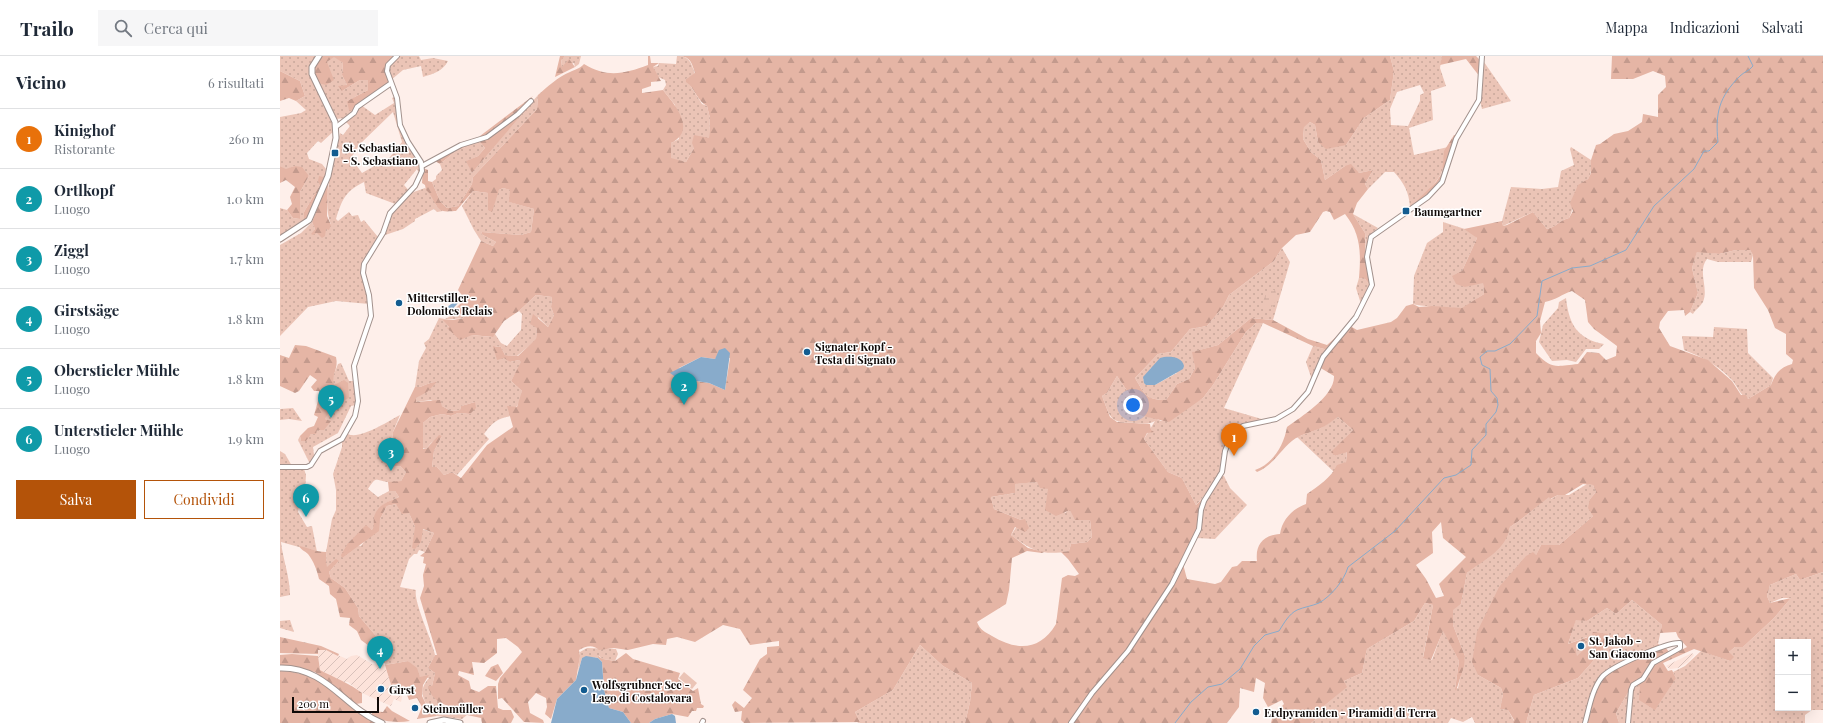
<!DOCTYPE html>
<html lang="it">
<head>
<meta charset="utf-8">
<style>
  :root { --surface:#fff; --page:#f6f6f7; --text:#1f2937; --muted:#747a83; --line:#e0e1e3; --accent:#b45309 }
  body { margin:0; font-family:"Playfair Display",serif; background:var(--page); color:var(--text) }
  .controls { position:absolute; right:12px; bottom:12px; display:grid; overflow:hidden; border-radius:0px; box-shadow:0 4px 16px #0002 }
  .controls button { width:36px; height:36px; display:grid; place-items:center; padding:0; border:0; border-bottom:1px solid var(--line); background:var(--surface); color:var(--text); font:20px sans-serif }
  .scale { position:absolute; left:12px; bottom:10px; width:87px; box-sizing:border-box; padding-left:4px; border:2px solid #100a08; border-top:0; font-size:11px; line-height:14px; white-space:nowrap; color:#100a08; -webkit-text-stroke:3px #fff; paint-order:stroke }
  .you { position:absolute; left:853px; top:349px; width:14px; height:14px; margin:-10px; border:3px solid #fff; border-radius:50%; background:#1a73e8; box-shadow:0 0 0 6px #1a73e833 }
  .badge { display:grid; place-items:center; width:26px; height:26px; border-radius:50%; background:var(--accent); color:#fff; font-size:13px; font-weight:700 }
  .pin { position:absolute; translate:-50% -33px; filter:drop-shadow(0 1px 2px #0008) }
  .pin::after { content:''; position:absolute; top:21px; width:14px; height:12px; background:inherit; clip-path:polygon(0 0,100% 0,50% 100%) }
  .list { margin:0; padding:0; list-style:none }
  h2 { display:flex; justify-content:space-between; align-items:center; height:52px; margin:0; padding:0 16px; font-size:17px }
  h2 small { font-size:13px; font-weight:400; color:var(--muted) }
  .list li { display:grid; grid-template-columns:26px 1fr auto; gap:12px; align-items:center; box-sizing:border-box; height:60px; padding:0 16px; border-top:1px solid var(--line) }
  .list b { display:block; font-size:15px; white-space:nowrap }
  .list p { margin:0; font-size:13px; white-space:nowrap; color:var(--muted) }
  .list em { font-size:13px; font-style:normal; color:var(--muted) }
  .actions { display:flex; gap:8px; padding:12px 16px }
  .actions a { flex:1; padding:9px 0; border:1px solid var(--accent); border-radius:0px; text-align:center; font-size:14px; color:var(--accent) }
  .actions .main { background:var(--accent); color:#fff }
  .icon { flex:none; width:22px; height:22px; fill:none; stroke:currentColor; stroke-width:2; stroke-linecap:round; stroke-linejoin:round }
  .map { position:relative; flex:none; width:1543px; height:667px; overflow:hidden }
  header { display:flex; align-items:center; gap:24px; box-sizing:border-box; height:56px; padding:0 20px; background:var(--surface); border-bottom:1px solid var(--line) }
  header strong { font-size:19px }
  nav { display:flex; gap:22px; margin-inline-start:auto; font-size:14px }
  .search { width:280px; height:36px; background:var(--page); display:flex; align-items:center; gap:10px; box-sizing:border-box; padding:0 14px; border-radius:0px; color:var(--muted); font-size:15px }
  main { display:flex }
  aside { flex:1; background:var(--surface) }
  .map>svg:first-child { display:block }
  .industrial { fill:url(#industrial-furrows) }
  .green { fill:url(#green-dots); fill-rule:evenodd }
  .forest { fill:url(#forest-firs); fill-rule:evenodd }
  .wetland { fill:url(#wetland-marsh) }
  .pitch { fill:#ebc4b6 }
  .water { fill:#88abcb }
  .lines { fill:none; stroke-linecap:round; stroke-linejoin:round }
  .stream { stroke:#88abcb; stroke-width:1 }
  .minor-casing { stroke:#a2918c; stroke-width:6 }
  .major-casing { stroke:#a2918c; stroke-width:7 }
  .minor { stroke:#fff; stroke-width:4 }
  .major { stroke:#fff; stroke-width:5 }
  .poi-dot { fill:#135c90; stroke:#fff; stroke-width:1.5 }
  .labels { text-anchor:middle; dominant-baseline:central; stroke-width:3; stroke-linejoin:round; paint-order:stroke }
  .poi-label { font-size:11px; font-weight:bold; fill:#100a08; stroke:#fff; text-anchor:start }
</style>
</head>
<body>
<header>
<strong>Trailo</strong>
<div class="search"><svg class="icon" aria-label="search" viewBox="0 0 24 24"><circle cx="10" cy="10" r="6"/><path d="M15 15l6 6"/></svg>Cerca qui</div>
<nav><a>Mappa</a><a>Indicazioni</a><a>Salvati</a></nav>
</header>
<main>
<aside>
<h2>Vicino<small>6 risultati</small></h2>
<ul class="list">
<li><span class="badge" style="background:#e8710a">1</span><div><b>Kinighof</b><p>Ristorante</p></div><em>260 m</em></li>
<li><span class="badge" style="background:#0f9aa8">2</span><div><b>Ortlkopf</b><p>Luogo</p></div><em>1.0 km</em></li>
<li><span class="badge" style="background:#0f9aa8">3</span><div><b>Ziggl</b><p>Luogo</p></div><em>1.7 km</em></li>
<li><span class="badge" style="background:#0f9aa8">4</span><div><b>Girstsäge</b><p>Luogo</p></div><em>1.8 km</em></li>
<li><span class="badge" style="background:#0f9aa8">5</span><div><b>Oberstieler Mühle</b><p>Luogo</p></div><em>1.8 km</em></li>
<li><span class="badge" style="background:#0f9aa8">6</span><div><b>Unterstieler Mühle</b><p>Luogo</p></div><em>1.9 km</em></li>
</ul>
<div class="actions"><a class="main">Salva</a><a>Condividi</a></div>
</aside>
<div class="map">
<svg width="1543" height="667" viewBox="0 0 1543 667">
  <defs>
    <pattern id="industrial-furrows" width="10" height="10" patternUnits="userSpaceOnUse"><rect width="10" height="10" fill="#fde3da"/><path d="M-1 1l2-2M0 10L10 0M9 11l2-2" fill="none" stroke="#d8c1ba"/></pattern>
    <pattern id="green-dots" width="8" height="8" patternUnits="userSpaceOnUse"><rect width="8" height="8" fill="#ebc4b6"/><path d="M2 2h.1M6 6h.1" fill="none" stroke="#c8a79b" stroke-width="1.8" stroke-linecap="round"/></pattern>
    <pattern id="forest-firs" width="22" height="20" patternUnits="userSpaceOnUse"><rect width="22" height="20" fill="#e5b5a5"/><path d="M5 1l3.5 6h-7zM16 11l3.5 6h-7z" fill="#c39a8d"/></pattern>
    <pattern id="wetland-marsh" width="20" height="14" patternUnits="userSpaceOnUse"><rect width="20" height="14" fill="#ebc4b6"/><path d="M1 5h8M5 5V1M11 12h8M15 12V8" fill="none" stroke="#c8a79b"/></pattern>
  </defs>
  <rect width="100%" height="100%" fill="#feefea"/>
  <g class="industrial">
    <path d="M37,594H46L67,603L71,600L77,599L92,608L105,609L112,632L123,636L121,646L114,643L111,650L82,637L68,626H60L40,614Z"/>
    <path d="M1412,597L1414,599L1408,606L1398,612L1390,613L1386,610Z"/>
  </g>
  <g class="green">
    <path d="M0,0H37L30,11L53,64L54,75L41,87L38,85L27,97L29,103L42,108L46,113L40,129L24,156L26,164L0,180V152L7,154L13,162L20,163V136L29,120L14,110L6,114L0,110V61L21,57L26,54L16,45L25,40L20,25L0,15Z"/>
    <path d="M54,0L63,7L62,19L67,29L62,35L80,24H88V34L67,45L74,55L66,62L56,63L38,27L47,6Z"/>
    <path d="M119,0H139L141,4L153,2L168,5C163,15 153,18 143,21L141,10L123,14L111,24C107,10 108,10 119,0Z"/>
    <path d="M285,0H301L299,8L295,11L294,7L282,11L281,3Z"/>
    <path d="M397,0C410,0 411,7 415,18L406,23L422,48L427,50L430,62L429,82L414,92L406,106L391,103V87L399,83L395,49L383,34L386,29L385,24L376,20L373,11L378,10L379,7L396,8Z"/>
    <path d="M1110,0H1162L1160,12L1166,30L1151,35L1153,64L1129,72L1134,99L1168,91C1162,98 1165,110 1161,118C1153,132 1141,140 1130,151C1129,136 1124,127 1114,116H1105L1088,133L1085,128L1093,114L1079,117L1065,110L1045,124L1041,104L1031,96L1023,83L1024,70L1030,66L1035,69L1038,86L1066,89L1084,62L1110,44L1114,15ZM1140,29L1144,37L1140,39V45L1128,70L1111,69L1110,53L1117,36Z"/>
    <path d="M1204,6L1231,45L1202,53L1200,44Z"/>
    <path d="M258,39L257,53L193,121L192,128L178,150L167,152L160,145L152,126L156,123V120L162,114L160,108L176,95L199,85L205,92L198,100L187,105L192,117Z"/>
    <path d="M116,40L117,59L141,113L139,117L137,113L124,129L131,137L145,132L153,139L156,149L163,155L157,156L154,153L135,163V165L123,173L102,180L112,156L118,149L86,137L84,126C65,135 62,144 56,163L58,165L69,156L72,160L78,159L81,166L84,164L98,181L82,208L81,216L89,248L56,245L28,251L0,280V189L21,177L32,166L35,173L32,178L37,177L51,169C41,145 54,102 60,77L63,79L70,70L66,66L81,49L95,59L114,47L112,42ZM113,56L122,86L110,101L82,117L71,102L79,89Z"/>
    <path d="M1291,91L1311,104C1311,110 1312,118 1308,123C1303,129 1298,128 1295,137C1292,145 1294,153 1289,162C1280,164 1276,171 1267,173L1253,156L1223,170L1222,165L1231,131L1262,133L1278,131L1281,115L1294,109L1290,93Z"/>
    <path d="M223,132L231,134L230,146L254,153L251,176L241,179L202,176L201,178L216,186L213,190L201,185L194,174L182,150L193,135L208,137V154L219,134Z"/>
    <path d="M1073,158L1098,172L1091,178L1086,192L1085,177Z"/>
    <path d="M1163,166L1188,174L1197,182L1182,215L1203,227L1204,238C1197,242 1190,249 1183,252C1178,253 1138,250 1133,248L1134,220L1147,187L1163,176Z"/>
    <path d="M1002,192L1010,206L993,264L971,262L938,289L913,296L915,312L909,323L897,328L886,344C865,344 865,338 855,322L878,298L891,296L910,273L927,270L943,251L949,239L994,205ZM871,312L897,317L875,329L863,324Z"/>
    <path d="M1456,194H1470L1473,199L1471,206H1438L1427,203C1417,215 1429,232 1423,246C1420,251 1415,254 1413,258L1410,256L1418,237L1412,212L1417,195L1439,198Z"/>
    <path d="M1079,222L1085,223L1090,229L1081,248L1076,232Z"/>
    <path d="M256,239L272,241L271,251L274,259L268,271L258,261L256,284L237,300L225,299L221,291L214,290L230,306L239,304L242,306L231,325L242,335L241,343L231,360C217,362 212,367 204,378L209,383L177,419L172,416L164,419L157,411H152L154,395L162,380L151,387L146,393L142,392L143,367L150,361L162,358L171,360L178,357L190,358L195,346L181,350L180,354L171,355L151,344L136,346V342L157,326C149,325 143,332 135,331L139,305L146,292L144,287L149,283L159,262L165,263L179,256L184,262L164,264L169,271L168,272L192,279L212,281L215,278L221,287L227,290L241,274L242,258L239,255Z"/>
    <path d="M1286,242C1289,268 1297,283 1324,288L1319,293H1306L1296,306L1287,304L1272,305L1259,286L1263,269L1278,252L1279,246Z"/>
    <path d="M976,267H983L944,352L985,364L973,366L951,379C943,409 938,426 916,449L902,422L888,416L864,383L875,365C868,369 863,367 856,367C829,366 832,365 822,340L827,337L837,320L854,345L858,359L875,362L881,365L923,342L933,329L966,276Z"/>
    <path d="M1434,271L1467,273L1468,297L1493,322L1491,329L1468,343C1459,338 1458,331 1452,324C1438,309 1422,301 1404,294L1402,280L1433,281Z"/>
    <path d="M1033,290L1048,294L1040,301L1032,324L1026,306Z"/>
    <path d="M61,307L69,325H74L76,349L71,350L58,377L33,391L34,399L30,408L18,384L20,380L21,385L50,365L45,363L47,350L53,345L52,323L58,308Z"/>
    <path d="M13,352L22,365L9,363L0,364V353Z"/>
    <path d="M120,359L113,376L111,411L120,410L126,416L121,425C117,426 112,427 107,426C94,423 96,421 88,433L98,441L109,435H115L119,441C89,453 105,454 92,474L86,470L68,487L81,490L100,463L107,450L116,448L129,457L135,471L154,477L145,496L139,494L137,498H134L129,503L120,531L136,534C133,545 152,584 155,599L148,612L155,617L152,630L162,649L185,654L187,659L182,663L157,660L155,657L150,656C144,642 137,636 149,622L140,621L128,605L105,609L106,601L96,580L79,560L78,552L65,532L51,522L49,516L59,505L47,512L46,496L52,463L56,454V434L53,418L62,391V385L68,378C79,384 109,365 120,359Z"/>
    <path d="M1058,361L1073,374L1052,396L1055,400L1067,395L1066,406L1054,416L1017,381L1041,372Z"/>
    <path d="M0,395L5,398L12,410H0Z"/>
    <path d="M0,413H24L26,419L25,434L21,437L18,456L27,471L32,470L37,496L1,486C3,504 10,521 10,539L0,541Z"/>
    <path d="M941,420H944L950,432L967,449L935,483L917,482C921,473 920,467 921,457C923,444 934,432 941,420Z"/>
    <path d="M757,426L768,433L785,457L790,453L810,464L812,481L807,486L791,488L789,495C764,500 752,495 731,479L741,464L714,453L711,441L735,437L734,428Z"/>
    <path d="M1307,428L1313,429L1316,436L1310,443L1313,460L1279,489H1261L1198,619L1221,632L1223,638L1220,653L1228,654L1234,665L1233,667H1195L1192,661L1183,666L1171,662L1168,667H1031L1035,664L1044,650L1066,631L1064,625L1082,617L1087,593L1134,565L1145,547L1153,549L1143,601L1152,604L1163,574L1179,605L1175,633L1178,632L1185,600L1173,569V553L1181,548L1187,517C1200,507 1227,487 1230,471C1244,462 1256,451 1269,440L1271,443L1278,439H1289Z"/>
    <path d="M1543,516V654H1532L1525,659V667H1339L1336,657L1353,628L1360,631L1396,622L1393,616L1405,610L1421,595L1450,605L1449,596L1455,591H1463L1494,562L1511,542H1502L1490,547L1487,540L1490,529L1516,518L1520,524ZM1498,586H1528V652H1498Z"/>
    <path d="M1352,544L1382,569L1378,588C1366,593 1328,611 1321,620C1312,634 1308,652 1303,667H1246L1254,639L1298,622L1322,595L1311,580V587L1297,601L1296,587L1308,584L1307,581L1288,588L1296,563L1307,565L1327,552L1336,558Z"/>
    <path d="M10,564L14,576L0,572V565Z"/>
    <path d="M640,589L663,610L692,627L690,646L685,667H577L580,666L575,656L613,634Z"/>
    <path d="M307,592L336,593L338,598L335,605L323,603L319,600L318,602L311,601L302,602L298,616L300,596Z"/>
  </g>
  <g class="forest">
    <path d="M42,0H115C103,11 104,12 109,27L74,55L69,54L67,45L88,34V24H80L62,35L58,30L67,29L62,19L63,7L54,1L47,6L54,24L46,29L38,27C33,15 33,10 42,0Z"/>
    <path d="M280,0H285L281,4L282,11L289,3L295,11L275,21Z"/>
    <path d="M368,0H370L371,7H379L373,11L381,25L371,26V30L362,33V37L383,34C395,49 417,74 391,87V102L406,106L414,92L412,87L414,79L429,82L430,62L427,50C417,45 415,32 406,26V23L415,17C412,8 411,1 400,0H1110L1114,15L1110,44L1084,62L1066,89L1046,93L1038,86L1035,69L1030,66L1024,71L1023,83L1031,96L1041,104L1045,124L1065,110L1071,108L1079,117L1093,114L1085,128L1088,133L1077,147L1073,158L1085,177L1086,207L1090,229L1085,223L1079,222C1081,197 1081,178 1065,158L1054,164L1050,156L1046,155L1043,156L1030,176L1016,179L1002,192L994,205L949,239L943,251L927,270L910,273L891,296L878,298L855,322C865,338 865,344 886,344L897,328L909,323L915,312L912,296L938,289L971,262L993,264L1028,283L1047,289L1065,273L1048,294L1033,290L983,267H976L966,276L933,329L923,342L889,366L858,359L854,345L837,320L827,337L822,340L830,361L837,366L870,368L871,374L874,376L867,377L864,383L888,416L902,422L916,449L927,438C905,529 846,595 791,667H685L690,646L692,627L663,610L640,589L613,634L575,656L580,666L464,667L461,664L462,655L455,656L452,649L455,645L464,652L472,642L463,634L480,603L487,598V591L499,590V585L470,589L460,573L443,569L415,586L397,581L387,583L386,589L373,588L348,594L334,592L319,594C313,588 306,590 299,594L300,600L296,624L277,643L271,663L265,658L267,651L266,642L256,637L248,646L250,657L263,664L264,667L244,666L222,642L218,643V628L220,622L242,596L238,591L226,582L217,583V597L204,607L192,606L194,619L179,615L178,619L189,625L191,633L199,636L208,630H216L218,652L223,654H231L234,661L231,667H202L201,662L187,659L185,654C169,650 152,648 148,630H152L155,617L148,612L155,599H157L140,542L144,530L143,519L146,508L143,507L144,501L140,500L145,496L154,477L143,473L141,486L135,493L132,492L135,471L129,457L122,458L116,448L107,450L100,463L99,475L62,502L61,499L68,487L86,469L92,474C95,469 93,466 94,461C97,449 109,445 119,441L115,435H109L108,426L121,425L126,416L120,410L111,411L113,376L135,331C143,332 149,325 157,326L147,336L136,342V346L160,344L162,350L171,355L180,354L181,350L195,346L196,352L190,358L178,357L171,360L162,358L150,361L143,367V393H146L159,379L162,380L154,395L152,411H157L164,419L172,416L181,422L207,389L233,371L227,350L237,351L242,335L231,325L241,306L239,304L230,306L224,302L217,304L213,290L221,291L225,299L238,300L256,283L257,272L250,268L253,258L268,271L274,259L271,251L272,241L256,239L239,255L224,265L213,281L192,279L180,284L167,272L169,271L163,264H173L184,262L175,253L182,246L181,238L178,234L201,185L213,190L216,186L201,178L202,176L241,179L251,176L254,153L229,146L230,134L223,132L219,134L212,156L208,154V137L193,135L176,155C173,155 166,156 163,155C154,152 154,140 146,134L145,129L142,127L143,112L148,114V125L152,126L160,145L167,152L178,150L192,128L193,121L257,53L258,39C267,31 278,21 290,16C296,13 299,13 304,8C327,22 344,18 368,9ZM437,300L450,302L445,334L429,327L397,322L399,312L421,301L435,303ZM757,426L760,432L768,433L765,454L776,460L790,454L795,464H810L812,481L807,486L791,488L789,495L781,496L788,503L799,518L795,520L788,519L782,522L776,568C760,595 737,595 712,580C705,576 700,574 697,566L726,548L729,534L732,502L747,495L762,497L764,496L748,492L731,479L735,471L745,476L749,472L745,463L741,464L714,453L711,441L735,437V428Z"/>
    <path d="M1162,0H1196L1201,5L1200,21L1186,3L1160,9Z"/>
    <path d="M1332,0H1543V516L1520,524L1516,518L1490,529L1487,540L1490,547L1511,542L1494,562L1463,591H1455L1449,596L1454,601L1450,605L1414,593L1383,607L1388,615L1392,614L1396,622L1375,654L1359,644L1360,631L1355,629L1374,608L1407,591L1398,581L1396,576L1380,577L1382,569L1352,544L1336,558L1327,552L1307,565L1296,564L1288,588L1308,581V584L1296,588L1297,600L1311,587V580L1313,576L1328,578L1322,595L1298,622L1254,639L1246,667H1233L1234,664L1228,654L1220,653L1223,638L1221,632L1198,619L1192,606L1197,576L1219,531L1246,500L1253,496L1256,499L1261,489H1279L1313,460L1308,452L1310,443L1316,436L1313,429L1303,428L1285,439H1278L1270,443L1269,441C1256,451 1244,462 1230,471C1226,494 1205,503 1187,517L1181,548L1173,554V569L1185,600L1184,610L1176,635L1175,633L1179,605L1163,575L1151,604L1143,602L1153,549L1145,547L1134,565L1087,593L1082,617L1064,625L1067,631L1044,650L1035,664L1031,667H991L993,659L1004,648L1002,644L988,651L983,642L985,627L976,622L974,636L960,632L959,651L947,667H792L882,547L903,508L907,523L935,528L941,526L952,511L957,510L962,505H977C975,488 984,479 1000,478C1002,464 1012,453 1026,448L1027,438C1038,430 1051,422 1057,409L1066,406L1067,396L1055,400L1051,396L1073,374L1058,361C1052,365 1046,370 1039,373C1032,376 1023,378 1016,382C1001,392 994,409 977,416L975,414C993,408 1004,389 1007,371C1021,361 1055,340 1054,320L1039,311C1047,296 1060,284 1070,270L1077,274L1111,266L1117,262L1126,250L1133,248L1139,251L1152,250L1182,252L1204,238L1203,227L1185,231L1176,228L1172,220L1182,215L1197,182L1184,173L1222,165L1223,170L1227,169L1253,156L1267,173C1276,171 1280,164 1289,162L1293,155L1290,147L1298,129L1308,123L1311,117V104L1316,89L1320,88L1334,78L1348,75L1362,66L1363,58L1378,61V39L1386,31L1385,20L1373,15L1353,23H1331ZM1456,194H1470L1473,199L1474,232L1488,254L1495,272L1506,278V298L1513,304L1512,308C1500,311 1495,318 1491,329L1468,343L1466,339H1461L1452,325L1428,304L1390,290L1379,272L1380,266L1388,255L1404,254L1405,260L1410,256L1418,237L1412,212L1417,196L1439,198ZM1292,235L1305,244L1308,266L1314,273L1337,290L1336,300L1326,304L1319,297L1307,296L1298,308C1276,310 1272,314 1256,297V285L1261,277L1260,265L1265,246C1276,244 1282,238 1292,235ZM1161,466L1163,482L1186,501L1159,528L1164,540L1156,542L1146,523L1136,509L1153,497L1152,476Z"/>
    <path d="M0,15L20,25L25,40L16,45L9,42L0,45Z"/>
    <path d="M253,40L238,57L205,81L200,80Z"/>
    <path d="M249,48L250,49L192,117L186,105L198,100L205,92L199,85L176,95L160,108L155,105L182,90L208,82Z"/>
    <path d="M1174,79H1178C1165,114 1164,128 1133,151L1132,149L1156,126L1162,117L1164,95Z"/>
    <path d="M14,110L22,111L29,120L20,136V163L13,162L7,154L12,148L10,141L15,131L6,124L0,127V110L6,113Z"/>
    <path d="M46,113L43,128L26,164L24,162V156L40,129L38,125L39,120L43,121Z"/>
    <path d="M48,126L47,160L51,169L49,174L46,173L45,180L42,182L37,177L33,179L31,178L35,173L32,166Z"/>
    <path d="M15,289L26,290L56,301C59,313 51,318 54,329L64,324L68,327L69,342L58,347L53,345L47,350L50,354L45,363L51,365L44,374H37L36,378H31L26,385H21L20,380L28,372L34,370L38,361L34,359L40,338L39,335H34L31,331L37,324L30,319L19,335L15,337L0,330V299L9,302Z"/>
    <path d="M19,490C29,492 36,496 46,496L47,511L56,503L59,505L49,516L51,522L65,532L78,552L79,560L96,580L106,601L105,607L102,606L100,598L81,584L77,575L69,569L70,562L60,561L56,543L50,538L49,530L39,523C37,514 34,506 28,498C25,495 21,494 19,490Z"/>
    <path d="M0,581L41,590L59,598L58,600L46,594H38V598L0,597Z"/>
    <path d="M1378,588L1386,592L1389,596L1382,600L1362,622L1353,628L1336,657L1339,667H1306L1315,637L1324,622L1322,619L1355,598Z"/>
    <path d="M346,597L353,603L400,617L398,623L413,635L418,632L421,648L424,650L423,652H417L416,655H412L408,661L392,658L375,663L369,667H351L343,656L329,652L324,634L322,606L318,602V600L323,603L335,605Z"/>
    <path d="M12,598L38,600L40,614C55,622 69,627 82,637V647L76,648L35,616L0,610V599Z"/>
    <path d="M128,605L137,612L140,621L149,619L143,629L142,640L150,656L155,657L157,660L137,663L142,651L137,642L129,644L123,629L120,635L112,632L105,609Z"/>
    <path d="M218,608L223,617L216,625L205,620L211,611Z"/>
    <path d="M0,615C13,615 30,619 42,626C62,637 74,657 96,667H0Z"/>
    <path d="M107,650L112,655L130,665C118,667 103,666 92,660V655L103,656Z"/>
  </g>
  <path class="wetland" d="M989,234H995L997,241L992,251L988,253L984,252L983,246L986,237Z"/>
  <path class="pitch" d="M404,616L417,627L412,633L399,622Z"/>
  <g class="water">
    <path d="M180,242L178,247L167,259H164L163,257L164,253Z"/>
    <path d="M445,292L450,297L445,334L429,327L397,322L390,317L421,301L435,303L439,294Z"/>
    <path d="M884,301C892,300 902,301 904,310L903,313L875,329H866L864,327L863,321L880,302Z"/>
    <path d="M306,600L318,602L322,606L324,634L329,652L343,656L351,667H271L277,643L296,624L302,602Z"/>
    <path d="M392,658L395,660L396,667H369L375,663Z"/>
  </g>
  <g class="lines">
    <path class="stream" d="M895,667L911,646L928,631L942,628L960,613L974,590L985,579L999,575C1004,567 1009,558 1017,554C1024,551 1032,550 1039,547C1051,540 1064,525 1068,511L1115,475L1164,422L1176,419L1191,409L1192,394L1206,379V368L1216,356L1218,349L1217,342L1211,335L1210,313L1202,309L1200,301L1207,295H1215L1230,288L1257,260L1262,225L1292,212L1310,210L1346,194L1374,150L1414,113L1424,95H1429L1438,86C1435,57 1439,41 1460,20C1464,16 1469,15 1473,10L1468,0"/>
    <defs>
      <g id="minor">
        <path d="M56,71L74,57L77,51L110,28"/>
        <path d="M142,110L181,89L207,81L238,58L251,45"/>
        <path d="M0,411H27L31,409L40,395L62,383L75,360L78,345L74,310L91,260L89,239L83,217L84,208L103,177L110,157L135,130L142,115L141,106L128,86L120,69L117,42L107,15L108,9L117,0"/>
        <path d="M422,667L423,665"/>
        <path d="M791,667L812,637L848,595L892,528L919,473L921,454L924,445L942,416L945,395L951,380L963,370L996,363L1013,353L1028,336L1043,301L1076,261L1092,229L1087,201L1091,181L1148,141L1162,126L1176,83L1199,44L1202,0"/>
        <path d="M1305,667C1309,653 1312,633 1322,621C1330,611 1387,586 1400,587V592L1373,607L1363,623L1353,629L1351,634L1348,667"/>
      </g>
      <g id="major">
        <path d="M0,183L29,164L48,120L56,82L55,66L32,18V11L39,0"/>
        <path d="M0,612C47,611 64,652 102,667"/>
        <path d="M150,667L164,664L180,667"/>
      </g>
    </defs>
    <use href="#minor" class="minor-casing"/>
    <use href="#major" class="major-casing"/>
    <use href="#minor" class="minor"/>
    <use href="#major" class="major"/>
  </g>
  <g class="poi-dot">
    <rect x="51" y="93" width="8" height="8" rx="2"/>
    <rect x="1122" y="151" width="8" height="8" rx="2"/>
    <circle cx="119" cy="247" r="4"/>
    <circle cx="527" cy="296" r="4"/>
    <circle cx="1301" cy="590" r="4"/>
    <circle cx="101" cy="633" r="4"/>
    <circle cx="304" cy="634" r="4"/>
    <circle cx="135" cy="652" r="4"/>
    <circle cx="976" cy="656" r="4"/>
  </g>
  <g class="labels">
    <g class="poi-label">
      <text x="63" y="91">St. Sebastian<tspan x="63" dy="13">- S. Sebastiano</tspan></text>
      <text x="1134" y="155">Baumgartner</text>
      <text x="127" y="241">Mitterstiller -<tspan x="127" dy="13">Dolomites Relais</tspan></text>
      <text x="535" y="290">Signater Kopf -<tspan x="535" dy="13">Testa di Signato</tspan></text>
      <text x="1309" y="584">St. Jakob -<tspan x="1309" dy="13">San Giacomo</tspan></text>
      <text x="312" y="628">Wolfsgrubner See -<tspan x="312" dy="13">Lago di Costalovara</tspan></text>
      <text x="109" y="633">Girst</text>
      <text x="143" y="652">Steinmüller</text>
      <text x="984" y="656">Erdpyramiden - Piramidi di Terra</text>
    </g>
  </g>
</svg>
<div class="controls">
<button>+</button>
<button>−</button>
</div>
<div class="scale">200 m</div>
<div class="you"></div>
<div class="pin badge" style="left:954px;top:400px;background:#e8710a">1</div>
<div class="pin badge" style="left:404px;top:349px;background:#0f9aa8">2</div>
<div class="pin badge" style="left:111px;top:415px;background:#0f9aa8">3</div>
<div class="pin badge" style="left:100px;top:613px;background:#0f9aa8">4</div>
<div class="pin badge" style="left:51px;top:362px;background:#0f9aa8">5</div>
<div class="pin badge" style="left:26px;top:461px;background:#0f9aa8">6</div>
</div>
</main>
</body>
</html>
